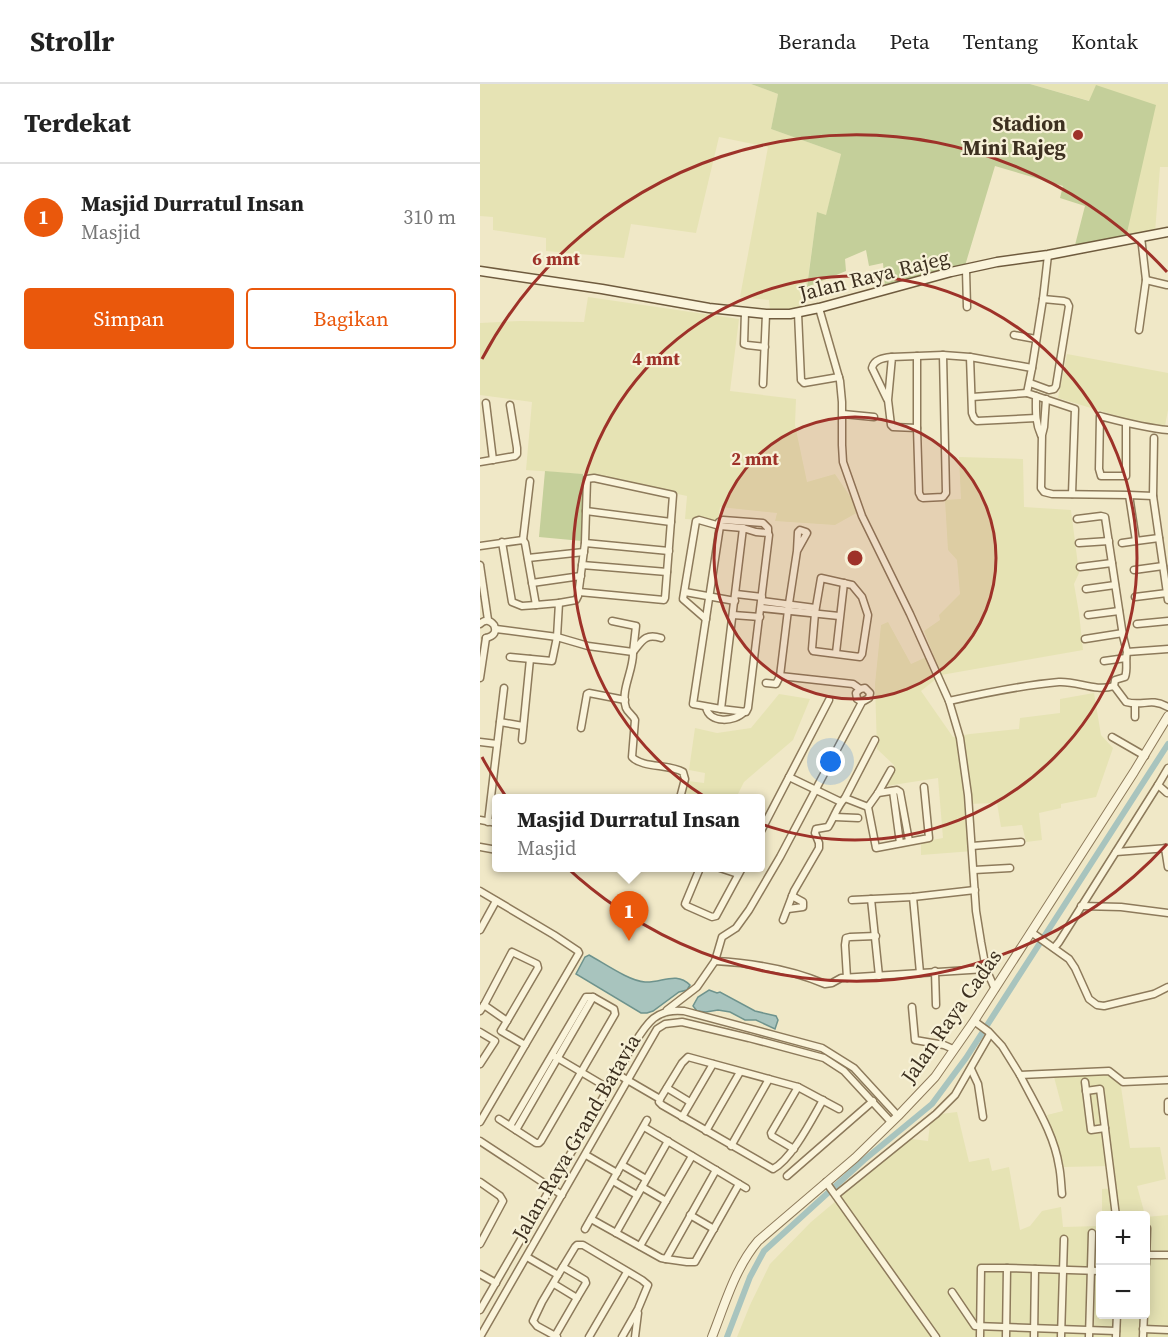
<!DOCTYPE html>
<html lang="id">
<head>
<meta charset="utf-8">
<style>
  :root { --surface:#fff; --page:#f6f6f6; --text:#222; --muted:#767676; --line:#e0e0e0; --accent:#ea580c }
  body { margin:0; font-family:"Source Serif 4",serif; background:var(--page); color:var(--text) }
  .controls { position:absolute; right:18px; bottom:18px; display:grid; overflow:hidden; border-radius:6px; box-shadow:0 3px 15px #0003 }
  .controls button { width:54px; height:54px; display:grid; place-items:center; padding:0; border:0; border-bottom:2px solid var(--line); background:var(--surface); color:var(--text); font:30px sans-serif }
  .you { position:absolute; left:351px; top:678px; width:21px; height:21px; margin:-15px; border:4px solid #fff; border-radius:50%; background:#1a73e8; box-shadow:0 0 0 9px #1a73e833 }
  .badge { display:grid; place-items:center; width:39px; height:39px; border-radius:50%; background:var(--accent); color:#fff; font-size:20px; font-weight:700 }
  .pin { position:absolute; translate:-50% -50px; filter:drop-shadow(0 2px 3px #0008) }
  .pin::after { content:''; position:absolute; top:32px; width:21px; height:18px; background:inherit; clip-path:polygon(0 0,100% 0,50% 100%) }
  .popup { position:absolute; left:12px; top:710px; width:273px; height:78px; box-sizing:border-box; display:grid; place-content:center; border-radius:6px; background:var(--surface); filter:drop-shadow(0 2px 4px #0005); font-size:20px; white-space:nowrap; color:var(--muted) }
  .popup b { font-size:22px; color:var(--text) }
  .popup::after { content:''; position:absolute; left:50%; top:100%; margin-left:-12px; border:12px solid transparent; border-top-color:var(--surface) }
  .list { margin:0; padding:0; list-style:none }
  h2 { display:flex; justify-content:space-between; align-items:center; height:78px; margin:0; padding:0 24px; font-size:26px }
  h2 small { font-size:20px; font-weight:400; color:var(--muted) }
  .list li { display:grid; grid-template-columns:39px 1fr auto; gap:18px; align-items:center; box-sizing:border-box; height:108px; padding:0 24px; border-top:2px solid var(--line) }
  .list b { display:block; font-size:22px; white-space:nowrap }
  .list p { margin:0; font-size:20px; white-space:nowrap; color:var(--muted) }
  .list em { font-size:20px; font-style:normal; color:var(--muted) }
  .actions { display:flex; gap:12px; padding:18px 24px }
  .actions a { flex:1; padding:14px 0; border:2px solid var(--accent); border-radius:6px; text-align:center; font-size:21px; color:var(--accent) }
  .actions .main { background:var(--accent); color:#fff }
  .map { position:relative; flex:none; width:688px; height:1253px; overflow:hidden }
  header { display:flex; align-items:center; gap:36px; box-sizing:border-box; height:84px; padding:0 30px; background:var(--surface); border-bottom:2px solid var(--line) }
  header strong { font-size:28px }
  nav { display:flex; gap:33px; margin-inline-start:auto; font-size:21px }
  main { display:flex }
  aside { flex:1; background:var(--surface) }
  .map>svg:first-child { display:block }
  .farmland { fill:#e6e3b4 }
  .green { fill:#c4cf9a }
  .water { fill:#a8c4be; stroke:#6e938d; stroke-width:1.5 }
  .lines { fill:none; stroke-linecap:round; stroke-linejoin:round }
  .canal { stroke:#a8c4be; stroke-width:6 }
  .minor-casing { stroke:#8d7a5b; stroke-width:9 }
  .tertiary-casing { stroke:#8d7a5b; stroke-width:10 }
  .secondary-casing { stroke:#6f5b3e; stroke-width:11 }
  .minor { stroke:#faf4db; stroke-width:6 }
  .tertiary { stroke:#faf4db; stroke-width:8 }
  .secondary { stroke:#faf4db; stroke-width:8 }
  .ring { fill:none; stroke:#9e3229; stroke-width:3 }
  .poi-dot { fill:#9e3229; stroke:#f7f1d7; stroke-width:2 }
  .labels { text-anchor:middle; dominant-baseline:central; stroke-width:4.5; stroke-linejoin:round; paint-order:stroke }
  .poi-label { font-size:21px; font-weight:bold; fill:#3d3020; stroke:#f7f1d7; text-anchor:end }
  .street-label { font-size:21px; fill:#3d3020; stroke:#f7f1d7 }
  .centre { fill:#9e3229; stroke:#f7f1d7; stroke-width:3 }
  .ring-label { font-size:18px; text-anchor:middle; font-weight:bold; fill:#9e3229; stroke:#f7f1d7; stroke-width:4.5; stroke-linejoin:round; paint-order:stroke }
</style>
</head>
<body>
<header>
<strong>Strollr</strong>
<nav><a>Beranda</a><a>Peta</a><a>Tentang</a><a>Kontak</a></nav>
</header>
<main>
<aside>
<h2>Terdekat<small></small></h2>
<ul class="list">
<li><span class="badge">1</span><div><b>Masjid Durratul Insan</b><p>Masjid</p></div><em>310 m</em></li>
</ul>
<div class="actions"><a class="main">Simpan</a><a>Bagikan</a></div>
</aside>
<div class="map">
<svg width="688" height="1253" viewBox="0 0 688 1253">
  <rect width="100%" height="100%" fill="#f0e8c7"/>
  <g class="farmland">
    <path d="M0,0H271L298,10L291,45L361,70L346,132L337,129L323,229L290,225L289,216L260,213L288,63L239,53L216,149L151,140L144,174L66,167V154L13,146V133L0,132Z"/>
    <path d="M550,0H688V83H680L675,149L646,153L616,2L610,17Z"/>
    <path d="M108,213L259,235L250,307L316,315L315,341L327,398L355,390L380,427L355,441L295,437L297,429L240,423L238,437L205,435L207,412L103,390L46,386L52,318L0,311V239L40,237L104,238Z"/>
    <path d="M587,270L688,289V326L685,342L654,337L578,314Z"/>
    <path d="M479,373L543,375L544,423L591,426L599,489L594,500L599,529L603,566L461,591L441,607L473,653L490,650L539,645L540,634L580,629V615L614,609L621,651L633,664L616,713L581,720V724L559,729L562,756L546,758L542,741L521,743L517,719L487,720L493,767L441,771V758L463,754L458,694L406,702L414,681L397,665L395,600L401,541L408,538L431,580L453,570L444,547L460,536L459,531L480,510L477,476L468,466L465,416L481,415Z"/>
    <path d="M299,610L330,615L313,656L264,698L256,714H232L205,709L208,697L224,699L225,689L209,686L215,644L237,649L271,644Z"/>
    <path d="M612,989L632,990L640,996L650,1064L680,1063L686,1095L657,1102L665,1131H622V1105L634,1104L630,1082L584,1083L567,1031L583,1027L574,993Z"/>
    <path d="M477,1028L489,1078L509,1074L512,1087L529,1083L540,1146L550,1142L562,1127L581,1123L583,1143L620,1142V1230H666V1133L688,1131V1253H257L270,1221L290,1180L331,1138L413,1069L432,1055L448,1057L450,1040L461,1030Z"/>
  </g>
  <g class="green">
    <path d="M271,0H550L609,17L616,1L676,21L646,153L595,161L605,122L580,114L583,102L515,82L484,185L405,203L403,179L389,182L386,166L365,175L366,187L327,203L337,128L346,131L361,70L291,45L298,10Z"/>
    <path d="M65,387L103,390L102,457L59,453Z"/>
  </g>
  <g class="water">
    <path d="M109,871C124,879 149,897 165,898C182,899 196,887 210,901L207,906L199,908L173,927L167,929H161L96,890L105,873Z"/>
    <path d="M229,906L237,909L240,908L275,927L296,932L298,936L295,945L276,936H265L250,928L238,926L226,928L217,927L213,922L218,913Z"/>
  </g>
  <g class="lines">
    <path class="canal" d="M247,1253L270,1193L284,1167L384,1076L452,1020L486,974L688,660"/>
    <defs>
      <g id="minor">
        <path d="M486,186L487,223"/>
        <path d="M666,196L687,201"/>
        <path d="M339,224L360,297L362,318V361L363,378L382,432L430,530L469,617L480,654L488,711L496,827L501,858L506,885L515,905"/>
        <path d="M265,228L264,260L267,261L285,263"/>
        <path d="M318,229L321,296L324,299L359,293"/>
        <path d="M659,246L666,196L661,153"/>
        <path d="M534,251L556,255"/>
        <path d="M437,272V344L439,409L441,413L443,414L463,413L466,409L463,271"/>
        <path d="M490,273L492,329L494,334L497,337L556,334"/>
        <path d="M552,284L547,309L556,312C556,326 555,338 561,351"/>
        <path d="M550,299L569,306L574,305L576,302L589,222L587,218L584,217L563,215"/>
        <path d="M283,300L286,230"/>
        <path d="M556,312L595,325L592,410"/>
        <path d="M492,313L547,309"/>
        <path d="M407,315L392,284C394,275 404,274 412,273"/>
        <path d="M566,315L564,343L562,351L561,404L564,408L572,410L649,411L656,457L679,454"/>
        <path d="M6,319L13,376"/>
        <path d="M363,330L394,333"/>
        <path d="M646,339V392H621L619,385L620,332C643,338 665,344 688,346"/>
        <path d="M437,344L413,343L411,341L408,316L412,273L463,271L490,273L552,284L563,215L568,171"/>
        <path d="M674,354L673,412L688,516"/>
        <path d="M0,378L35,372L37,370V364L30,321"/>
        <path d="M649,411L673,412"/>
        <path d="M106,427L191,438"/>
        <path d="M597,435L621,432L625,433L643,552L647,568L688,565"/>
        <path d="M238,441L239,438L243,436L283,439L288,444V449"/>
        <path d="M240,442L213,620L241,625"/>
        <path d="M263,444L276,448L288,449L289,451L268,624L266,628L241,625Z"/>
        <path d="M43,456L50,397"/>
        <path d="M22,458L32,518L42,522L56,521"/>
        <path d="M105,459L189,467"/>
        <path d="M599,459L629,457"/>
        <path d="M642,459L656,457"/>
        <path d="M0,462L43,456L45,459L56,521L79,519L77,553L72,577L30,573"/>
        <path d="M48,474L104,468"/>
        <path d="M0,481L8,536"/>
        <path d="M102,481L187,488"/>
        <path d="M600,483L632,479"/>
        <path d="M654,486L683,482"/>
        <path d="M341,494L372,501L382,513L388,531L382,570L380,573L333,567L332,565L335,529Z"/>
        <path d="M52,499L101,492"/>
        <path d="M606,505L635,501"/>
        <path d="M205,508L255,517"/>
        <path d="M256,510L282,513"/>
        <path d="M655,513L687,509"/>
        <path d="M282,517L335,524"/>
        <path d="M79,519L96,516L98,512L105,459L107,395L114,394L193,411L185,514L184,516L99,508"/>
        <path d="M281,524L359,532"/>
        <path d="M253,531L280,533"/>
        <path d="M608,531L639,527"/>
        <path d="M226,535L203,515L216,437L219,436L240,442L263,444"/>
        <path d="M132,537L156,542L153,568"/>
        <path d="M0,540C5,535 10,536 14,541C17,548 14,552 6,554"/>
        <path d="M657,540L688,537"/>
        <path d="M16,545L77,553L108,562L153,568C154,586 140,606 146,624C148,629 153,631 155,636L152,673C162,684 189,680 203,688L205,695L200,714"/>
        <path d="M605,555L643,549"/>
        <path d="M153,568C162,557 165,549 181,554"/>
        <path d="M356,569L364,499"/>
        <path d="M624,577L646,574"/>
        <path d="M300,592L373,600L380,605"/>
        <path d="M0,594L6,554"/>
        <path d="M286,599L296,600L300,592L308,526L317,467L318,448L320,446L326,448L327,449L317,467"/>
        <path d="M634,602L635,596L645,593C648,585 645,576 647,568"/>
        <path d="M469,617C505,609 542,601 579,598C598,597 615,608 634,602L646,618C664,623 669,613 688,623"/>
        <path d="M226,623C229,640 255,638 264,628"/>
        <path d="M655,633V620"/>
        <path d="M20,638L43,642"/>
        <path d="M101,644L107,610L109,609L145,616"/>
        <path d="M632,653L665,672"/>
        <path d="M42,656L50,575"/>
        <path d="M0,658L17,660"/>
        <path d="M411,686L398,709L388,723L396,764L449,754L444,703"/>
        <path d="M309,693L361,718"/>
        <path d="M413,707L420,759"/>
        <path d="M398,709L417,706L420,708L429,757"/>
        <path d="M687,709L678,701L688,684"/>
        <path d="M365,714L388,723"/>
        <path d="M355,733L378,734"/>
        <path d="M0,736L17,739"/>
        <path d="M8,738L24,604"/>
        <path d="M281,747L349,616"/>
        <path d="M492,762L541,758"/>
        <path d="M0,763L17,766"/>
        <path d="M685,764L688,783"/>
        <path d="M636,768L688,764"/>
        <path d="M220,784L205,820L207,822L232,833L236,832L262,784"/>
        <path d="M240,784L258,790"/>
        <path d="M494,786L530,784"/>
        <path d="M0,807L74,851L98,867L99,869L0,1038"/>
        <path d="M433,813L440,889"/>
        <path d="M391,815L399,892"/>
        <path d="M372,816L433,813L495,806"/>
        <path d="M601,822L641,823L688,829"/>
        <path d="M308,825L323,823V818L312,812"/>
        <path d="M303,836L314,807L339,764V759L335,749L336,745L348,743C354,734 357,722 365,714L395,656"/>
        <path d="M0,846L16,817"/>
        <path d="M551,848L589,875L595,884L609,915L617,921L624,922L674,910L688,903"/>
        <path d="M574,864L579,858L678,701"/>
        <path d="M235,877C272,879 310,885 345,900L352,899L361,894L506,885"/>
        <path d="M455,887L456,921"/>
        <path d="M367,894L365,861L366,854L370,853L396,852"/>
        <path d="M4,921L32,868L57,880L58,884L27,937"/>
        <path d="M432,923L435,956L464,961L473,965"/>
        <path d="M187,926L217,903L235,877L242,853L256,844L269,826L300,773L382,618L389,614L390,609L385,604L380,605L376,609L377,615L382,618"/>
        <path d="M0,927L4,921L27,937L21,947L45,961"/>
        <path d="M494,937L509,948L522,962L540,991L629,987L643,998L688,996"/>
        <path d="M0,948L15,957L0,980"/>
        <path d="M74,972L128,1004"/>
        <path d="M491,985L498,1000L503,1033"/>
        <path d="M137,990L180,1015L179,1018L182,1021L293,1085C312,1075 332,1035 343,1016"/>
        <path d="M540,991C554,1019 574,1049 579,1082C581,1091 581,1101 582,1110"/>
        <path d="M605,998L611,1046L625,1044"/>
        <path d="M187,1004L210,1018"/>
        <path d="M606,1007L620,1005L636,1132"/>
        <path d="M180,1015L202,979L208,973L318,1003L359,1025"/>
        <path d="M688,1018V1027"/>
        <path d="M202,1033L233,980"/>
        <path d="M19,1035L56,1059H59L61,1057L135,930L134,925L113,913H106L30,1042"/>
        <path d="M164,1043L266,1104"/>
        <path d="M36,1046L113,913"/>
        <path d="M226,1047L260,988"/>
        <path d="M0,1057L82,1111"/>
        <path d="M251,1062L289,995"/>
        <path d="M314,1065L292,1052L291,1049L318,1003"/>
        <path d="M106,1071L137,1089"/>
        <path d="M142,1081L166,1095"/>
        <path d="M307,1092L393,1017"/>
        <path d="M133,1097L157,1111"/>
        <path d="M0,1098L20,1112L23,1117L0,1160"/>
        <path d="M346,1098L456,1253"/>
        <path d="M162,1103L186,1117"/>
        <path d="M356,1111L456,1030L475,1011L510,950"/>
        <path d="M210,1131L234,1145"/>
        <path d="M111,1135L181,1174L186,1175L236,1086"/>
        <path d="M105,1145L167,1036"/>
        <path d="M136,1149L188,1057"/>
        <path d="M160,1162L212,1072"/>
        <path d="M666,1171H688"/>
        <path d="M47,1173L78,1191L95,1163L97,1161H103L162,1196L168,1201L158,1225L142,1253"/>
        <path d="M186,1175L207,1178H215L259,1100"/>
        <path d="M666,1180L667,1144"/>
        <path d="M83,1183L105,1196L106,1199L97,1214"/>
        <path d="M0,1190L16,1199"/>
        <path d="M74,1200L97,1214L75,1252"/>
        <path d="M472,1208L495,1242L636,1247"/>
        <path d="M0,1226L154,960C167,939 176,924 204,927L342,964L374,984L418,1032"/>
        <path d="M663,1245L688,1246"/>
        <path d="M0,1253L177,945L185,940L202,938L269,954L344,974L364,987L411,1038"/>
        <path d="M77,1253L57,1242L53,1237L62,1218L78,1191"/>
        <path d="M109,1253L147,1188"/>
        <path d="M155,1253L158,1229"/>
        <path d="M500,1253L501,1184H527"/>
        <path d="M526,1253L527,1184L620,1187"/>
        <path d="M554,1253L555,1185"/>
        <path d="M581,1253L584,1155"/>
        <path d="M609,1253L612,1149"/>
        <path d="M636,1253L637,1230"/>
        <path d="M663,1253L664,1230"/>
      </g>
      <path id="tertiary" d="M232,1253C245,1220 255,1184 278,1157L375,1074L418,1032L455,993L494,937L654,688L688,632"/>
      <path id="secondary" d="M0,187L122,205L229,224L286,230H310L339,224L471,188L517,178L568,171L688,148"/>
    </defs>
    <use href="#minor" class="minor-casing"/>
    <use href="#tertiary" class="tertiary-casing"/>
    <use href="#secondary" class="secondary-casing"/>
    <use href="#minor" class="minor"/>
    <use href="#tertiary" class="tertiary"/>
    <use href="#secondary" class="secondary"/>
  </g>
  <circle cx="375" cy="474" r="141" fill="#9e3229" fill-opacity=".12"/>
  <g class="ring">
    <circle cx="375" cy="474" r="141"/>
    <circle cx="375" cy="474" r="282"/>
    <path d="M687 760A423 423 0 0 1 2 673M2 275A423 423 0 0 1 687 188"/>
  </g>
  <circle class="poi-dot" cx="598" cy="51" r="6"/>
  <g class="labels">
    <g class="poi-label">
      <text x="586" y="39">Stadion<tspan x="586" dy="24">Mini Rajeg</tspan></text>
    </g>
    <g class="street-label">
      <text transform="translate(394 191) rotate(-14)">Jalan Raya Rajeg</text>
      <text transform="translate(471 932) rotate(-55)">Jalan Raya Cadas</text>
      <text transform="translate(96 1053) rotate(-60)">Jalan Raya Grand Batavia</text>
    </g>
  </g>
  <circle cx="375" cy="474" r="9" class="centre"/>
  <g class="ring-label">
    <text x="76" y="181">6 mnt</text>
    <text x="176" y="281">4 mnt</text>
    <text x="275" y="381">2 mnt</text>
  </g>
</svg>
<div class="controls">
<button>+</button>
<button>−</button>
</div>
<div class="you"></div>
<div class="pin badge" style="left:149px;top:857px">1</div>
<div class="popup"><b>Masjid Durratul Insan</b>Masjid</div>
</div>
</main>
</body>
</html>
